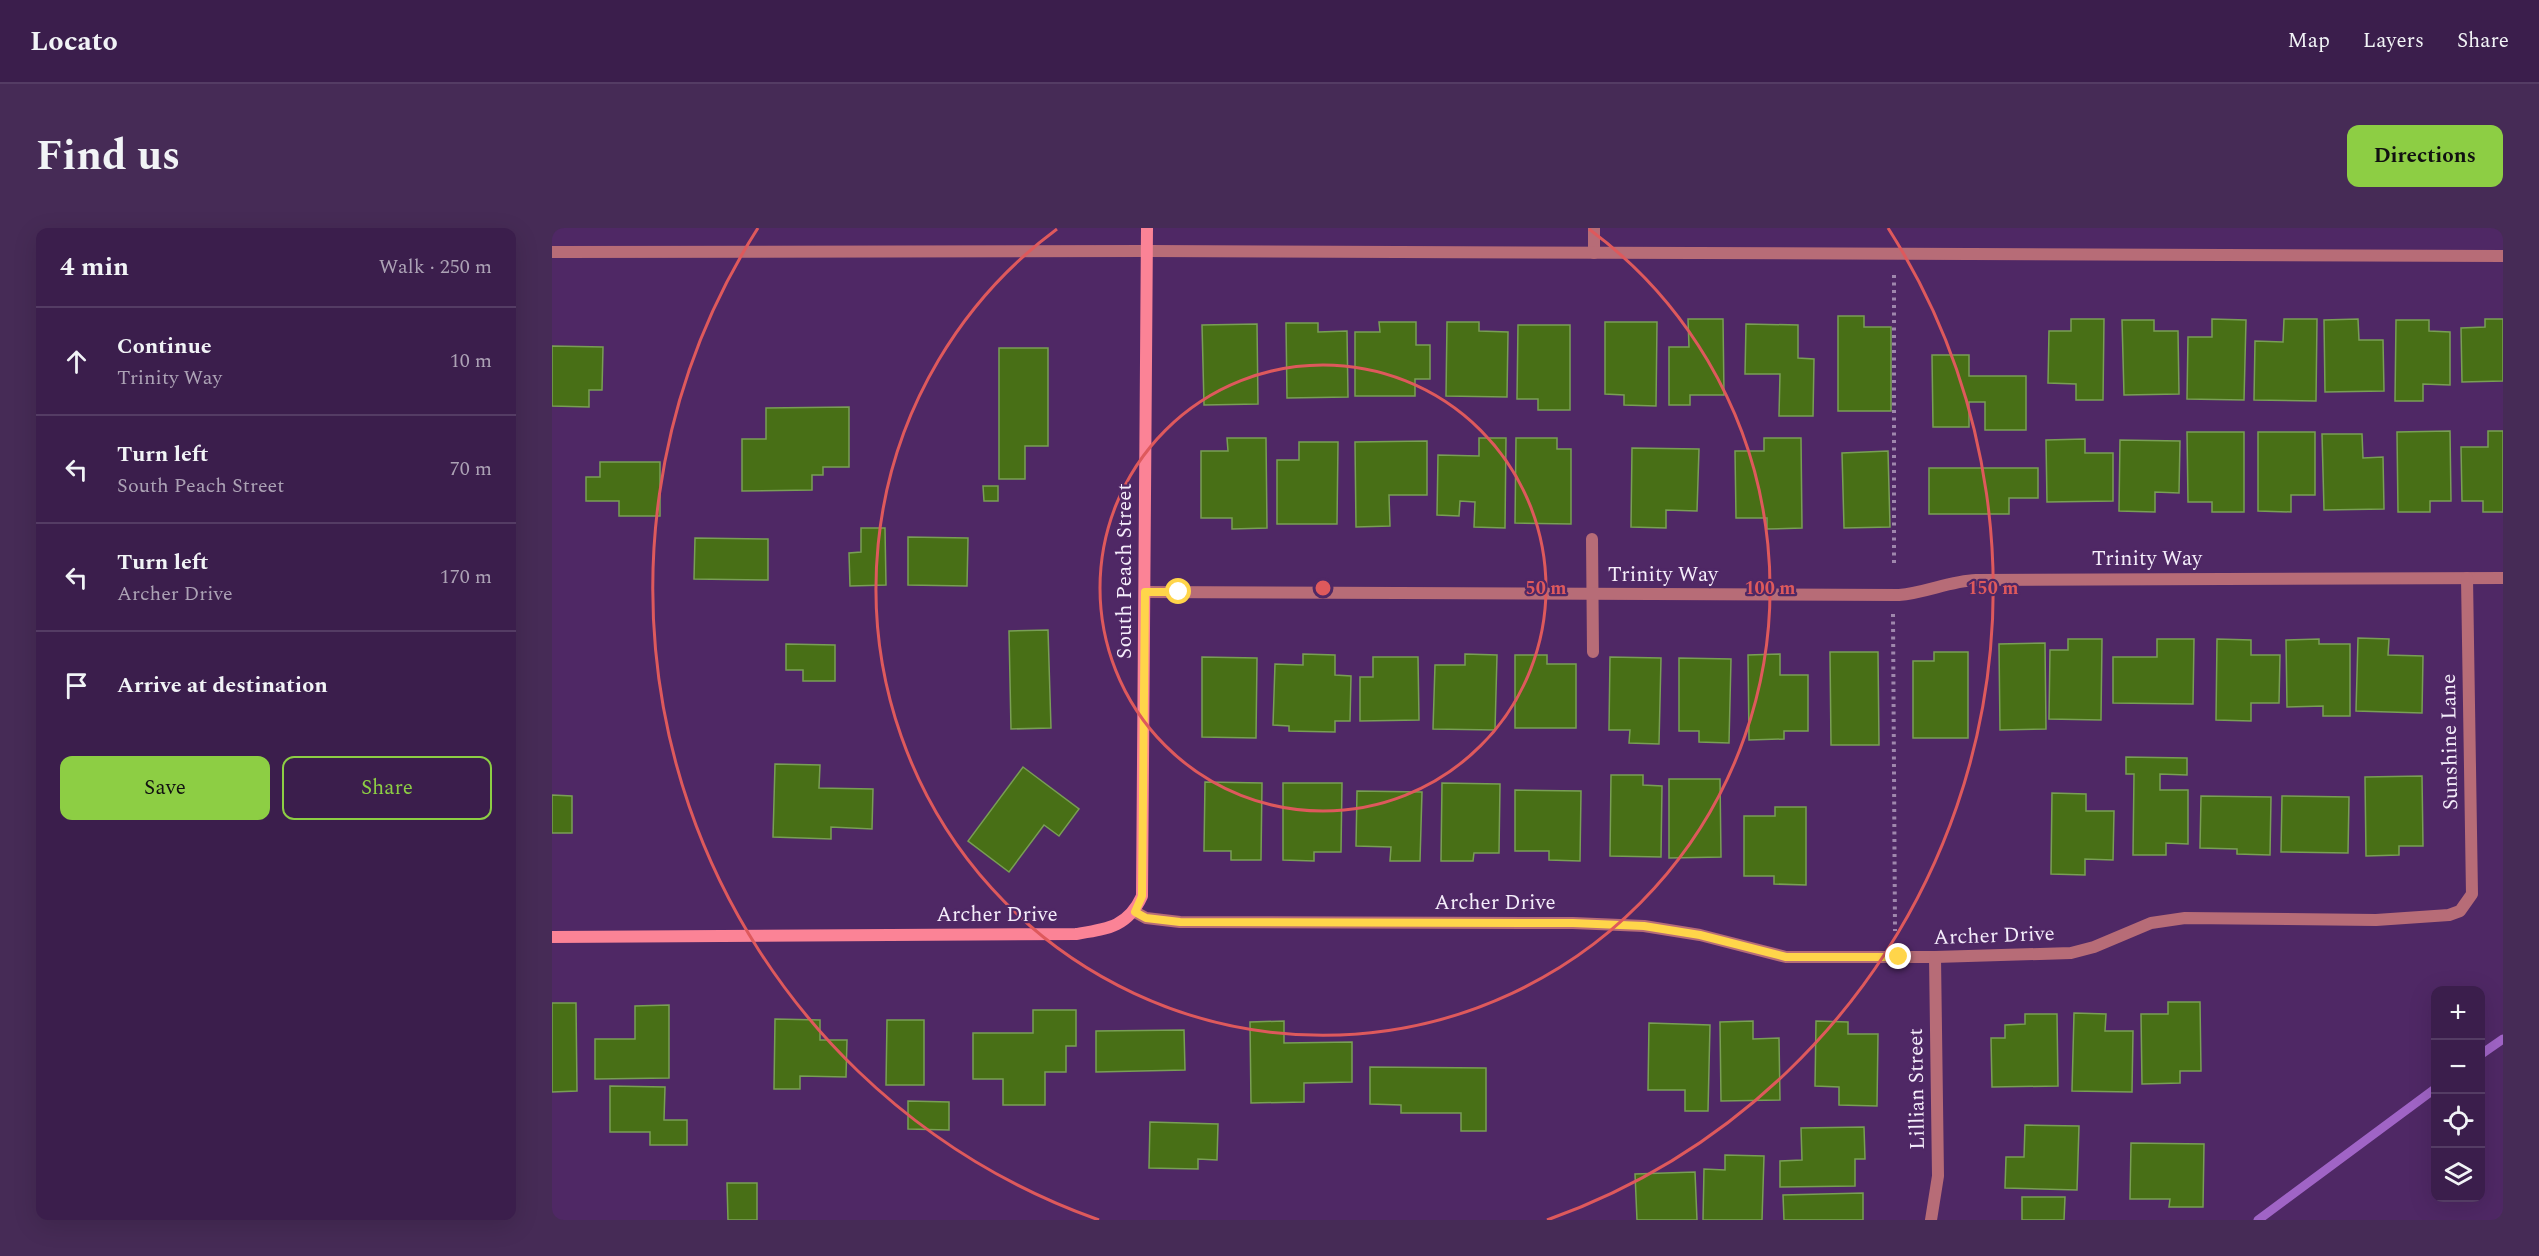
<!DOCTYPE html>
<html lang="en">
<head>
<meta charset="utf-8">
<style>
  :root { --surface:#3b1e4c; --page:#462b56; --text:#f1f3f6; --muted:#aca2b5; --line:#543c64; --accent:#8dce44 }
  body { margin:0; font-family:Spectral,serif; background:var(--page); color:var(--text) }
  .controls { position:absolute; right:18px; bottom:18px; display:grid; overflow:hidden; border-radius:12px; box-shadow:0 6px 24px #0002 }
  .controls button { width:54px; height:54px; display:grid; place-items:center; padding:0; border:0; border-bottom:2px solid var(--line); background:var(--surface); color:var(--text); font:30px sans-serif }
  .stop { position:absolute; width:18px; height:18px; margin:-14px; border:4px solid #ffd54a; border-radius:50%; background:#fff }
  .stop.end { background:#ffd54a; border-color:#fff; box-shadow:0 2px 6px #0008 }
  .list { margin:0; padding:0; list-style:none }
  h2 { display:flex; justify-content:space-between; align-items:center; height:78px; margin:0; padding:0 24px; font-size:26px }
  h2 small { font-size:20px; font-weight:400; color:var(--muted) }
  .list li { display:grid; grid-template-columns:39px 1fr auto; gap:18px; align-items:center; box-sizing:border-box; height:108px; padding:0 24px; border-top:2px solid var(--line) }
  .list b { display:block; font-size:22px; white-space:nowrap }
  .list p { margin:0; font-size:20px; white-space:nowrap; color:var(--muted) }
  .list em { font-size:20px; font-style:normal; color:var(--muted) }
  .actions { display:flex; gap:12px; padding:18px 24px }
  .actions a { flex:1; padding:14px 0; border:2px solid var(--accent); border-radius:12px; text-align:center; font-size:21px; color:var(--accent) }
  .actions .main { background:var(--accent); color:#111 }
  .icon { flex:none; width:33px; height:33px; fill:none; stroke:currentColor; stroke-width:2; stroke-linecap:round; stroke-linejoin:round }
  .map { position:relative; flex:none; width:1951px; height:992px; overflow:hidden; border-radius:12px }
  header { display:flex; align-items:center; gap:36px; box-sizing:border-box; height:84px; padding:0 30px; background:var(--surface); border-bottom:2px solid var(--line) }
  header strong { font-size:28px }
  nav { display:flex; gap:33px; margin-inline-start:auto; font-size:21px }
  .intro { display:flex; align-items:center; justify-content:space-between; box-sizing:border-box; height:144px; padding:0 36px }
  h1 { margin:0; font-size:42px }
  .button { padding:15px 27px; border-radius:12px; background:var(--accent); color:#111; font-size:21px; font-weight:700 }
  main { display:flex; gap:36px; padding:0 36px }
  aside { flex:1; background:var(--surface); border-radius:12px; box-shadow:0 6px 24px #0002 }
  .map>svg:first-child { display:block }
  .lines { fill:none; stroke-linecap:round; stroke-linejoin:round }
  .stream { stroke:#a064c6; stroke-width:9 }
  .building { fill:#486f16; stroke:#799e55; stroke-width:1.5 }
  .path { stroke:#9f87ad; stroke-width:4; stroke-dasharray:3 4.5; stroke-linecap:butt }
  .street { stroke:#b76c77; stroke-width:12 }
  .secondary { stroke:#fb8396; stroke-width:12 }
  .route { stroke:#ffd54a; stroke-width:8 }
  .ring { fill:none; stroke:#de595c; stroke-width:3 }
  .labels { text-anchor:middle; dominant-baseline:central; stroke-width:4.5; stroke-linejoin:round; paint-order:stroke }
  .street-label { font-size:21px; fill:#f4ecfa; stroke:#4f2865 }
  .centre { fill:#de595c; stroke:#4f2865; stroke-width:3 }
  .ring-label { font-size:18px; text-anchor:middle; font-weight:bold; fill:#de595c; stroke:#4f2865; stroke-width:4.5; stroke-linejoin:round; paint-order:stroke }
</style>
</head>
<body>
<header>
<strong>Locato</strong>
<nav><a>Map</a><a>Layers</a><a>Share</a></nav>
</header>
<div class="intro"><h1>Find us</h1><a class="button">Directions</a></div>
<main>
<aside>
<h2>4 min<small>Walk · 250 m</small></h2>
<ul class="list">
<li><svg class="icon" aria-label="ahead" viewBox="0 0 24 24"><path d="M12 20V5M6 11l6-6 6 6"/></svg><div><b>Continue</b><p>Trinity Way</p></div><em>10 m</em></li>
<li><svg class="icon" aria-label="left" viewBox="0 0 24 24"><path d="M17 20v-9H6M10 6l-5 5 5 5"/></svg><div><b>Turn left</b><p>South Peach Street</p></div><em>70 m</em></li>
<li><svg class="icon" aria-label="left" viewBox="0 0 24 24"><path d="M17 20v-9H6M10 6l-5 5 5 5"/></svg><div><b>Turn left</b><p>Archer Drive</p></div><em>170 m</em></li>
<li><svg class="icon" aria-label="arrive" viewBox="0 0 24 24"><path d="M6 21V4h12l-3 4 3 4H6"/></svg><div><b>Arrive at destination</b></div></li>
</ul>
<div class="actions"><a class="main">Save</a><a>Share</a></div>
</aside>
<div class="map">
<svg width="1951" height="992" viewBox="0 0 1951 992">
  <rect width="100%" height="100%" fill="#4f2865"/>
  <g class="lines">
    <g class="stream">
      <path d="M1928,827L1951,811"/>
      <path d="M1706,992L1884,860"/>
    </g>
  </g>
  <g class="building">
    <path d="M1286,88H1312V99H1339V183H1286Z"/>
    <path d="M1136,91H1171L1172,167H1138V177H1117V119H1137Z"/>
    <path d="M1519,91H1552L1551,172H1524V156L1496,155L1497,103H1519Z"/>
    <path d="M1660,91L1694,92L1692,172L1635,171L1636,109H1660Z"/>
    <path d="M1732,91H1765L1764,173L1702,172L1703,113L1731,114Z"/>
    <path d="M1806,91L1807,112H1831L1832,163L1773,164L1772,92Z"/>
    <path d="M1933,91H1951V153L1910,154L1909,100L1933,99Z"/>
    <path d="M1570,92H1602V103H1626L1627,166L1572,167Z"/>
    <path d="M1844,92H1877V103L1898,104V157L1871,156V173H1843Z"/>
    <path d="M827,94H864V117H878V151H863V168H803V104H828Z"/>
    <path d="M895,94H927V103L956,104L955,169L894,168Z"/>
    <path d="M1053,94H1105L1104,178L1072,177V167L1053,166Z"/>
    <path d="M734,95H766V104L795,103L796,169L735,170Z"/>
    <path d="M705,96L706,176L652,177L650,97Z"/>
    <path d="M1194,96L1246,97V130L1262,131L1261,188H1227L1228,146H1193Z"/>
    <path d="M966,97H1018V182H986V171H965Z"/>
    <path d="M0,118L51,119L50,162H37V179L0,178Z"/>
    <path d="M447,120H496V218H473V251H447Z"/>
    <path d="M1380,127H1417V148H1474V202H1433V174H1417V199H1381Z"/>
    <path d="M297,179V239H271V247H260V262L190,263V211H214V180Z"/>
    <path d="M1898,203L1899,273H1878V284H1846L1845,204Z"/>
    <path d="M1936,203H1951V284H1931V273H1910L1909,219H1936Z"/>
    <path d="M1635,204H1692V284H1660V274H1636Z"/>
    <path d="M1706,204H1763V267H1739V284L1706,283Z"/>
    <path d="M1770,206H1810L1811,230L1831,229L1832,281L1772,282Z"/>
    <path d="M675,210H714L715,300L680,301V290H649V223H676Z"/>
    <path d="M927,210H954L953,300L922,299L923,274L908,273L907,288L885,287L886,227L927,228Z"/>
    <path d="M964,210H1005V221H1019V296L963,295Z"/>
    <path d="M1212,210H1249L1250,300L1215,301V290H1184L1183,223H1212Z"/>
    <path d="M1533,211V225H1561V273L1495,274L1494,212Z"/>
    <path d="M1568,212L1628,213L1627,265L1603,264V284L1567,283Z"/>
    <path d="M875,213V267H837L838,298L804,299L803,214Z"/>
    <path d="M747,214H786L785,296H725V232H747Z"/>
    <path d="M1080,220L1147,221L1145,283L1114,282V300L1079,299Z"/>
    <path d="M1336,223L1338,299L1292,300L1290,225Z"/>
    <path d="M48,234H108V288H67V273H34V249H48Z"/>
    <path d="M1377,240H1486V270H1457V286H1377Z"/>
    <path d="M431,258H446V273H432Z"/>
    <path d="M309,300H333L334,357L298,358L297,325L309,324Z"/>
    <path d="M356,309L416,310L415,358L356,357Z"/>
    <path d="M143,310L216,311V352L142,351Z"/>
    <path d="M496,402L499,500L459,501L457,403Z"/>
    <path d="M1806,410L1837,411L1836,427L1871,428L1870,485L1804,483Z"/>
    <path d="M1516,411H1550L1549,492L1497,491L1498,422H1516Z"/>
    <path d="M1605,411H1642L1641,476L1561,475V429H1605Z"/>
    <path d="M1665,411L1699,412V427H1728L1727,475H1699V493L1664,492Z"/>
    <path d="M1767,411V416H1798V488H1771V478L1735,479L1734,412Z"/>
    <path d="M1493,415L1494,501L1448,502L1447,416Z"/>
    <path d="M234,416L283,417V453H251V442H234Z"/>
    <path d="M1278,424H1326L1327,517H1279Z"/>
    <path d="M1382,424H1416V510H1361V433H1382Z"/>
    <path d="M751,426L783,427V447L799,448L798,493H783V504L737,503V498L721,497L723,436L751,437Z"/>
    <path d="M913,426L945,427L943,502L881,501L883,437H913Z"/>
    <path d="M1228,426V447H1256V503H1232V511L1197,512L1196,427Z"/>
    <path d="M963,427H995V436H1024V500H963Z"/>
    <path d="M650,429L705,430L704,510L650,509Z"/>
    <path d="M821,429H866L867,492L808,493V449H821Z"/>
    <path d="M1058,429L1109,430L1107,516L1077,515L1078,502H1057Z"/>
    <path d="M1127,430L1179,431L1177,515L1147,514V503H1127Z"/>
    <path d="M1574,529L1635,530V547L1608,546V562H1636V616L1614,615V627H1581L1582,546H1574Z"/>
    <path d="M223,536L268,537L267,560L321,561L320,601L279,599V611L221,609Z"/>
    <path d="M471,539L527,581L507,608L492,597L457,644L416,613Z"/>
    <path d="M1059,547H1091V557L1110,558L1109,629L1058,628Z"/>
    <path d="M1870,548L1871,618H1847V627L1814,628L1813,549Z"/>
    <path d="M1117,551H1168L1169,629L1117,630Z"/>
    <path d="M653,554L710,555L709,632H679V623H652Z"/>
    <path d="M731,555H790L789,624H762V633L731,632Z"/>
    <path d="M890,555L948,556L947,625H922L921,633H889Z"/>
    <path d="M963,562L1029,563L1028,633L997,632V623H963Z"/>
    <path d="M805,563L870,564L868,633H838L839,619L804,618Z"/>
    <path d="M1500,565L1534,566V583H1562L1561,632L1533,631V647L1499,646Z"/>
    <path d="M0,567L20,568V605H0Z"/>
    <path d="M1649,568L1719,569L1718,627L1685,626V621L1648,620Z"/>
    <path d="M1730,568L1797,569L1796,625L1729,624Z"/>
    <path d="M1223,579H1254V657L1222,656V648H1192V588H1223Z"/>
    <path d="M1616,774H1648L1649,843H1628V855L1590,856L1589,786H1616Z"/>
    <path d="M0,775H24L25,863L0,864Z"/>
    <path d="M117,777V850L43,851V811H83V778Z"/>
    <path d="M481,782H524V818H514V844H493V877H451V851H421V805H481Z"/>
    <path d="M1522,785L1554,786L1553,803H1581L1580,864L1520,863Z"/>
    <path d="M1473,786H1505L1506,858L1440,859L1439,810H1453V797L1473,796Z"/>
    <path d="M223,791L268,792V812H295L294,849L248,848V861H222Z"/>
    <path d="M335,792H372V857H334Z"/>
    <path d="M732,793V815L800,814V854L752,855V874L699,875L698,794Z"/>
    <path d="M1201,793V811L1227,810L1228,872L1169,873L1168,794Z"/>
    <path d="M1264,793L1296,794V806H1326L1325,878L1287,877V859L1263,858Z"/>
    <path d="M1097,795L1158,797L1156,883H1133V862H1096Z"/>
    <path d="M632,802L633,842L544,844V803Z"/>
    <path d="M818,839L934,840V903H909V885H849V877L818,876Z"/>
    <path d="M58,858L113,859L112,892H135V917H98V904H58Z"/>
    <path d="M356,873L397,874V902L356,901Z"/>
    <path d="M598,894L666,896L665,932L646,931V941L597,940Z"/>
    <path d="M1473,897L1527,898L1525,962L1453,960L1454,929H1472Z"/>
    <path d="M1312,899L1313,931H1303V958L1228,959V933L1250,932L1249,900Z"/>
    <path d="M1579,915L1652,916L1651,979H1617L1618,971H1578Z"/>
    <path d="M1173,927L1212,928L1210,992H1151L1152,941L1173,942Z"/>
    <path d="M1143,944L1145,992H1085L1083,946Z"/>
    <path d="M175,955H205V992H176Z"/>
    <path d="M1311,965V992H1232L1231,967Z"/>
    <path d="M1470,969H1513L1512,992H1470Z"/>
  </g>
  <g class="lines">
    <g class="path">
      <path d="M1342,47V339"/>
      <path d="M1341,386L1343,703"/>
    </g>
    <g class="street">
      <path d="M1042,0V25"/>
      <path d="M0,24L595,23L1951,28"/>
      <path d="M1040,311L1041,424"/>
      <path d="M593,364L1347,367C1373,365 1398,353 1424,352L1951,350"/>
      <path d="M583,684L594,690L628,694L1021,695L1092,698L1148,707L1234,729H1383L1519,725L1542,719L1599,695L1633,690L1824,692L1897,687L1908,683L1920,666L1915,350"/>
      <path d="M1379,992L1386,948L1383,729"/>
    </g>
    <path class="secondary" d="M0,709L524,706C555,701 576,699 590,668L595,0"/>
  </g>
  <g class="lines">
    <path class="route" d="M627,364H593L590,668L583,684L594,690L628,694L1021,695L1092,698L1148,707L1234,729H1347"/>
  </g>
  <g class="ring">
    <circle cx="771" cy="360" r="223"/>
    <path d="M1037 1A447 447 0 1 1 505 1"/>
    <path d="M547 992A670 670 0 0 1 206 0M1336 0A670 670 0 0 1 995 992"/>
  </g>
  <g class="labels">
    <g class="street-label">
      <text x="1595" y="331">Trinity Way</text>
      <text transform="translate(573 343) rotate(-90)">South Peach Street</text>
      <text x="1111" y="347">Trinity Way</text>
      <text transform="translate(1898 514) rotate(-91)">Sunshine Lane</text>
      <text x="943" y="675">Archer Drive</text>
      <text x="445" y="687">Archer Drive</text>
      <text transform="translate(1442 708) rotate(-2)">Archer Drive</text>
      <text transform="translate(1365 861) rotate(-91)">Lillian Street</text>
    </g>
  </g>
  <circle cx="771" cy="360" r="9" class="centre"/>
  <g class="ring-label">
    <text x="994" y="366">50 m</text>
    <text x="1218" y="366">100 m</text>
    <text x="1441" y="366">150 m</text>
  </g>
</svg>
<div class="controls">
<button>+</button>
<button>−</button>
<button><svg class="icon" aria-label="locate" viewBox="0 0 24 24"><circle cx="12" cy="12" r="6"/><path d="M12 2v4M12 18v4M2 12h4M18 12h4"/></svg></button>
<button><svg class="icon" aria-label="layers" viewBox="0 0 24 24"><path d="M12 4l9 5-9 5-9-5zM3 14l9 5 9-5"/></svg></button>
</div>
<div class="stop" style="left:627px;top:364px"></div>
<div class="stop end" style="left:1347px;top:729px"></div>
</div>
</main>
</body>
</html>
